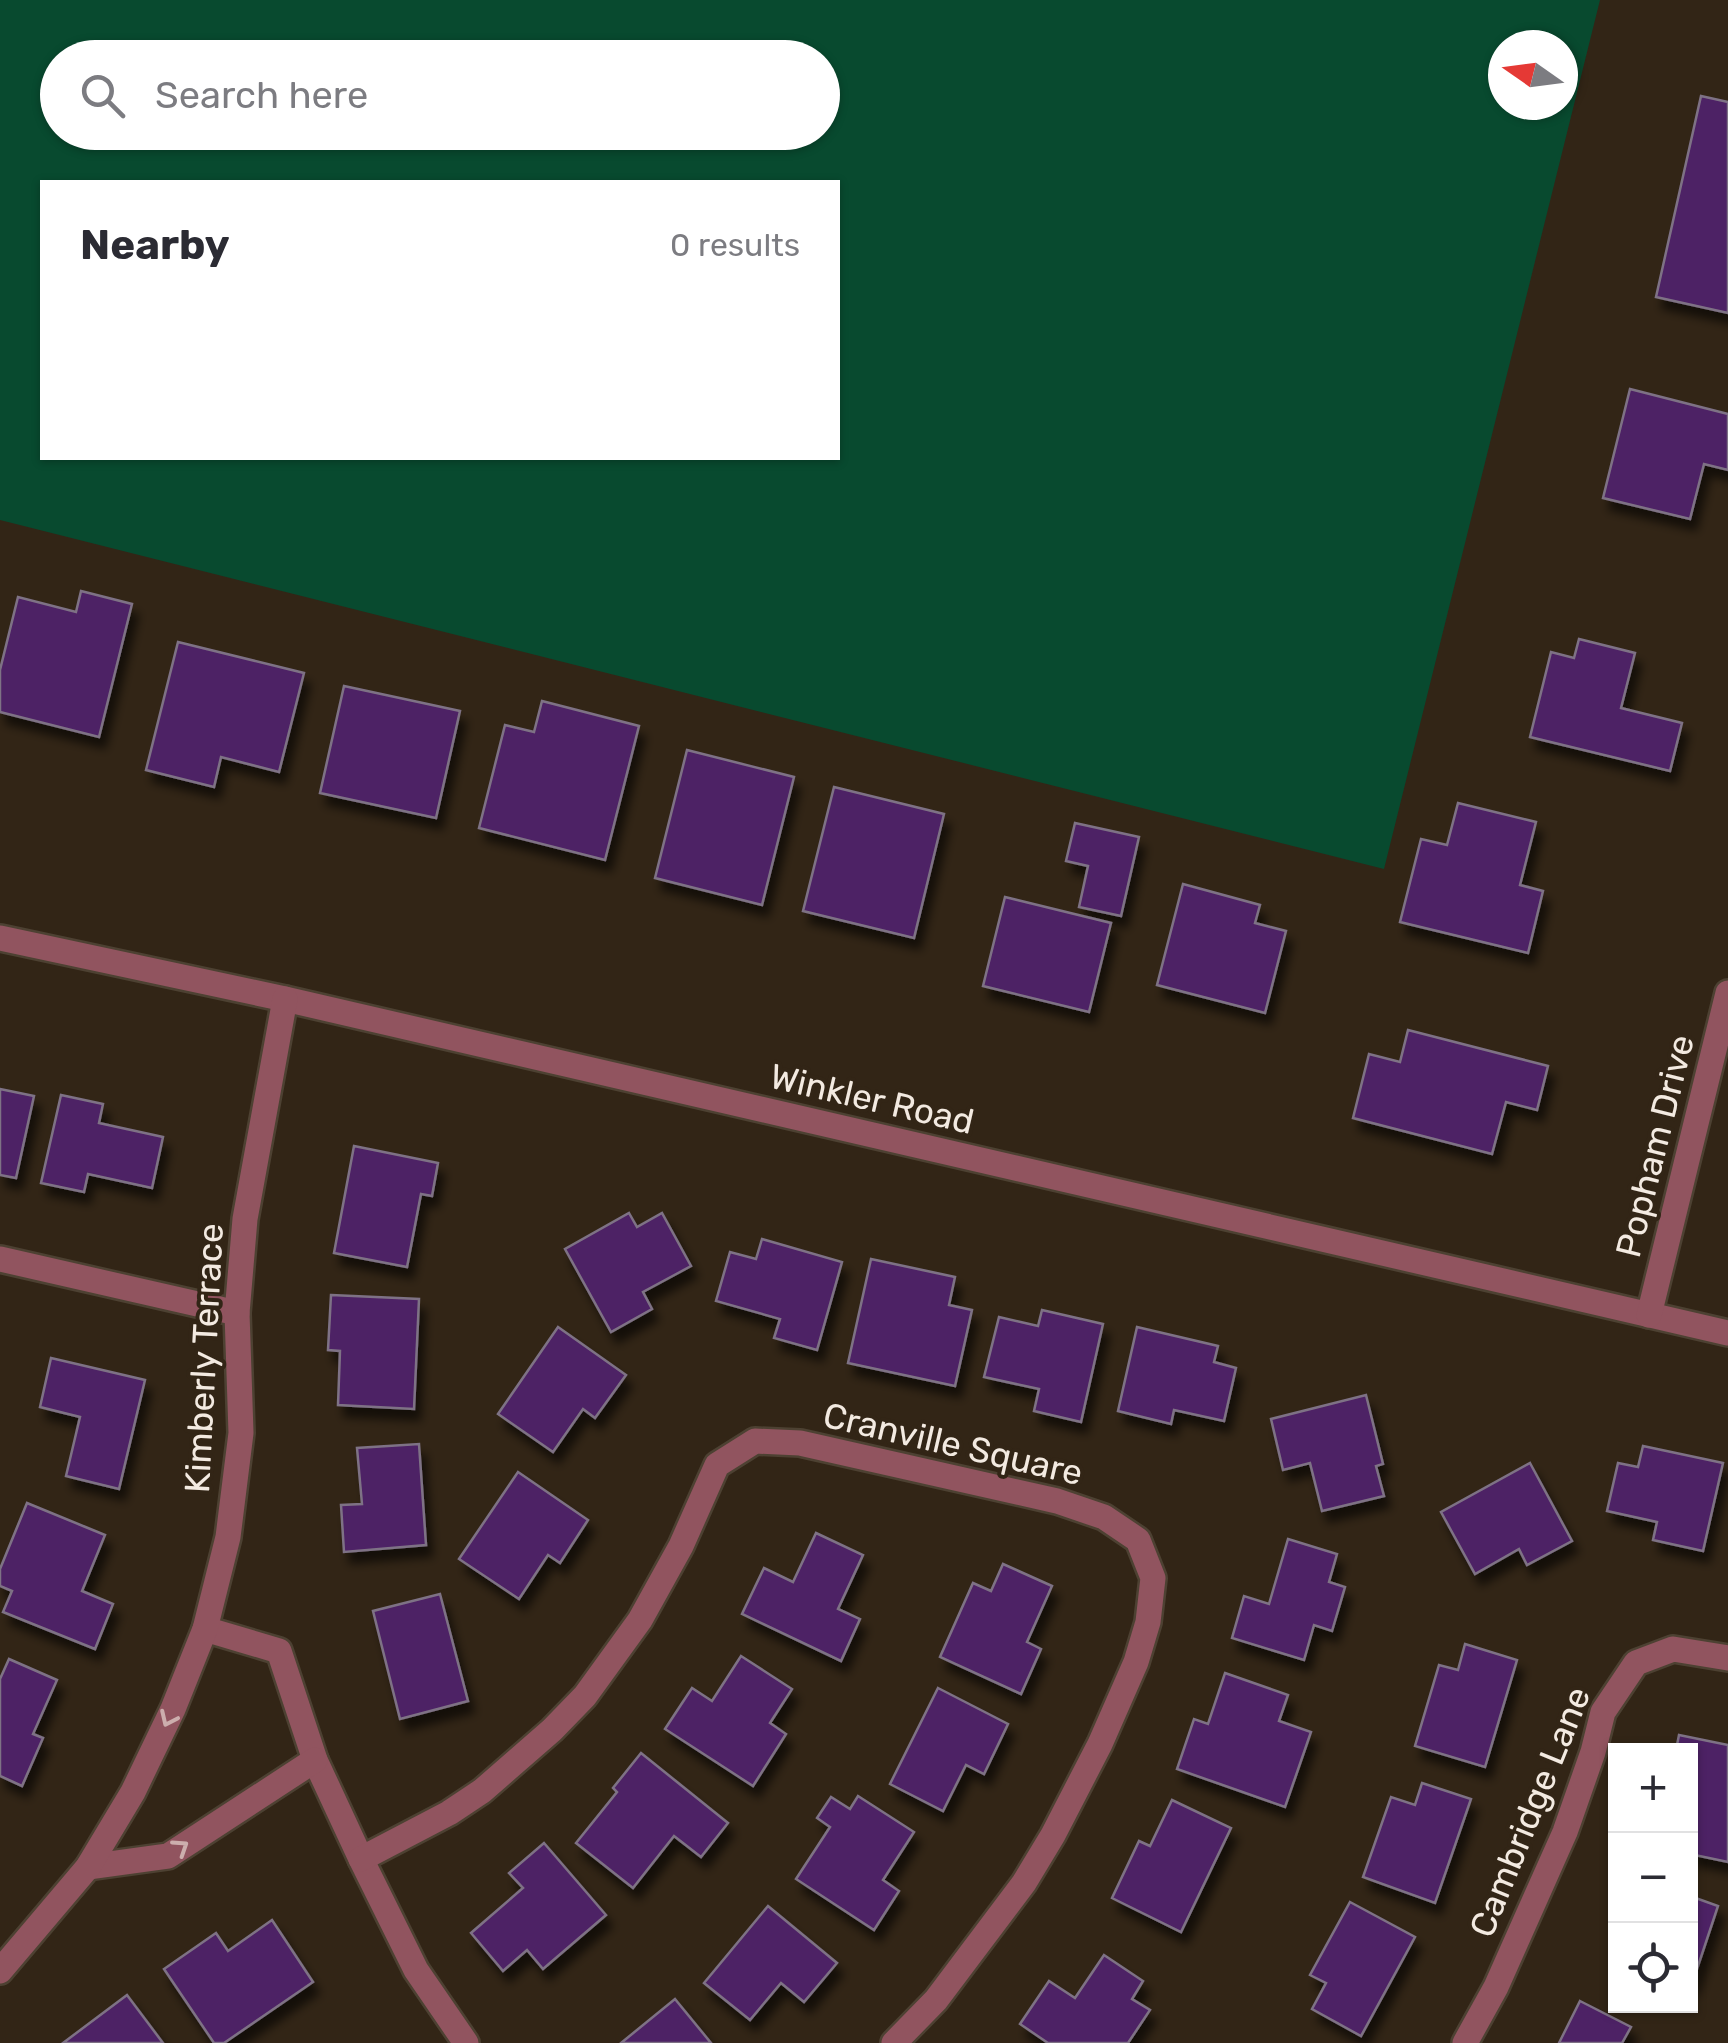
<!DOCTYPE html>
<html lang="en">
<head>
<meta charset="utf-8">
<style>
  :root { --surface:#fff; --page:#f7f7f7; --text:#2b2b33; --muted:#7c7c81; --line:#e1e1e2 }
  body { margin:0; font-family:Rubik,sans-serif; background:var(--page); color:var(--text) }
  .controls { position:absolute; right:30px; bottom:30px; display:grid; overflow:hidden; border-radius:0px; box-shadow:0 2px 8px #0004 }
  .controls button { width:90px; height:90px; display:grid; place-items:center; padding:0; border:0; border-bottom:2px solid var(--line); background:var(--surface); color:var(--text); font:50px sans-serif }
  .compass { position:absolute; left:1488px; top:30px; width:90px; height:90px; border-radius:50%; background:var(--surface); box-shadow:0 2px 8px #0004; rotate:284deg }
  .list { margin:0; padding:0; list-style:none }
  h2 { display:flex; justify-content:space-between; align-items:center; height:130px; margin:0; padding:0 40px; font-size:42px }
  h2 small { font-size:32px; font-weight:400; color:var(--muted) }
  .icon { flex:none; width:55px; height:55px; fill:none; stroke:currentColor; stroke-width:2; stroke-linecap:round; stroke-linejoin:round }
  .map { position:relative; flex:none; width:1728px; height:2043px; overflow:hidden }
  .search { position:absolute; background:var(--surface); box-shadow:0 2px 8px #0004; left:40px; top:40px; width:800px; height:110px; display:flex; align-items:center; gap:25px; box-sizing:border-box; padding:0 35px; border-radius:55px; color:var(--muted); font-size:38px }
  .panel { position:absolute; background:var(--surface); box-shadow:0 2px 8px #0004; left:40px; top:180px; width:800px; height:280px; border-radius:0px }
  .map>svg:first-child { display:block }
  .green { fill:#084a2f; fill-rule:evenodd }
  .building { fill:#4e2165; stroke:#7e7285; stroke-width:2.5; filter:url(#shadow) }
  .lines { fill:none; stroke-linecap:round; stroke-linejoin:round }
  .minor-casing { stroke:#4d4132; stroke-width:30 }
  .minor { stroke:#91545f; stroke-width:25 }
  .oneway { stroke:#ccaead }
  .labels { text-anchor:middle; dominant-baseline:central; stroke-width:8; stroke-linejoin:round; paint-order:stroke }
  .street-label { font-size:35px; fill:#f3eae1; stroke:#322516 }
</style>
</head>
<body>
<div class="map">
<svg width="1728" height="2043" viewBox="0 0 1728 2043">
  <defs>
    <filter id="shadow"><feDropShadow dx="6" dy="11" stdDeviation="5" flood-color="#0009"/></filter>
  </defs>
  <rect width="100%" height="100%" fill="#322516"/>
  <path class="green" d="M0,0H1600L1384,869L0,520ZM1503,45H1563V105H1503ZM58,58H822V132H58ZM42,182H838V458H42Z"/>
  <g class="building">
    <path d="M1701,96L1728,102V313L1656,297Z"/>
    <path d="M1630,389L1728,414V470L1704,464L1690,519L1603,498Z"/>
    <path d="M81,591L132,604L99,737L0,712V670L18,597L76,612Z"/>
    <path d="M1579,639L1635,653L1621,708L1682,723L1670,771L1530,737L1551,652L1574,658Z"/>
    <path d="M178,642L304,673L279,772L221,757L214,787L146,770Z"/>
    <path d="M344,686L460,711L436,818L320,793Z"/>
    <path d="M542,701L639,726L605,860L479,828L505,725L534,732Z"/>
    <path d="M687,750L794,777L762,905L655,878Z"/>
    <path d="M834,787L944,814L914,938L803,911Z"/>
    <path d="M1458,803L1536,822L1520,885L1543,891L1528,953L1400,922L1421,839L1447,845Z"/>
    <path d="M1075,823L1139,837L1121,916L1079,907L1088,866L1066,861Z"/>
    <path d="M1183,884L1260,905L1255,923L1286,931L1265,1013L1157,985Z"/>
    <path d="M1005,897L1111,923L1089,1012L983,986Z"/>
    <path d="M1408,1030L1548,1066L1537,1110L1506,1102L1492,1154L1353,1118L1369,1054L1400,1062Z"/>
    <path d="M0,1089L34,1096L16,1178L0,1175Z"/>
    <path d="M61,1095L103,1104L99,1123L163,1137L152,1188L88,1174L84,1192L41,1183Z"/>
    <path d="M354,1146L438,1163L432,1196L421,1194L407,1267L334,1253Z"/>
    <path d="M629,1213L637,1227L662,1213L691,1266L643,1292L652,1309L611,1332L565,1249Z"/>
    <path d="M762,1239L842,1262L817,1350L774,1338L780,1319L716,1301L730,1252L756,1259Z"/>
    <path d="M871,1259L955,1277L949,1305L972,1310L955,1386L848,1363Z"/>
    <path d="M331,1295L419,1299L414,1409L338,1405L340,1351L328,1350Z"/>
    <path d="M1042,1310L1103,1324L1081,1422L1034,1411L1039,1389L984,1377L999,1317L1038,1326Z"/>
    <path d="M558,1327L626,1375L595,1418L583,1409L553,1452L498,1414Z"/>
    <path d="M1137,1327L1218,1346L1214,1362L1236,1368L1224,1421L1174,1410L1171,1424L1118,1411Z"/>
    <path d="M51,1358L145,1380L119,1489L66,1476L80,1417L40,1407Z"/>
    <path d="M1366,1395L1383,1464L1376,1466L1384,1496L1322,1511L1310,1463L1283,1470L1271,1419Z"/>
    <path d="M419,1444L426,1545L344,1552L341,1505L362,1504L357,1448Z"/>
    <path d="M1643,1446L1723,1463L1703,1551L1653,1540L1657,1522L1607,1511L1618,1463L1638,1467Z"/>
    <path d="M1530,1463L1572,1541L1527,1565L1519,1549L1475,1574L1441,1512Z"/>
    <path d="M518,1472L588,1520L560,1563L548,1555L519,1599L459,1559Z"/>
    <path d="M27,1503L105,1535L82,1591L113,1604L95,1649L3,1612L12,1591L0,1586V1569Z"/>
    <path d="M816,1533L863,1555L838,1609L860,1619L841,1661L742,1614L764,1568L793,1582Z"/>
    <path d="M1288,1539L1337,1554L1329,1582L1345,1587L1332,1631L1314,1625L1304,1660L1232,1638L1244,1596L1269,1604Z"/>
    <path d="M1003,1564L1052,1586L1027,1642L1041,1649L1021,1694L940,1657L973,1583L991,1591Z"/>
    <path d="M440,1594L468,1701L400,1719L373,1611Z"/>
    <path d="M1465,1644L1517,1660L1485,1767L1415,1746L1439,1665L1458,1670Z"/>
    <path d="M741,1656L792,1689L770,1723L786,1734L753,1786L665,1729L692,1688L712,1701Z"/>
    <path d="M9,1659L57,1680L33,1734L43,1738L22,1786L0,1776V1679Z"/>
    <path d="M1225,1673L1288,1695L1279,1721L1311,1732L1285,1807L1177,1769L1194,1719L1208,1724Z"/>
    <path d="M938,1688L1008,1724L984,1774L966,1765L943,1811L890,1784Z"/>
    <path d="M1679,1735L1728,1745V1862L1690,1854V1750H1676Z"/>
    <path d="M641,1753L728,1823L701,1857L674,1836L633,1888L576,1843L617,1792L613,1788Z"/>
    <path d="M1422,1783L1471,1799L1435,1903L1363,1877L1391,1797L1415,1805Z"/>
    <path d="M858,1796L914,1832L883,1880L899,1891L874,1930L796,1879L830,1827L817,1818L831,1797L850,1809Z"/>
    <path d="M1172,1800L1231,1828L1181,1932L1112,1898L1139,1841L1150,1846Z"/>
    <path d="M544,1843L606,1915L543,1969L527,1950L503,1971L471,1933L523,1888L509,1873Z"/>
    <path d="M1690,1896L1718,1906L1692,1984L1690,1983Z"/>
    <path d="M1350,1902L1415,1937L1361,2036L1312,2009L1326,1983L1310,1975Z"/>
    <path d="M768,1906L837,1963L804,2002L781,1983L750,2020L704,1983Z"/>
    <path d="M272,1920L313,1982L224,2043H214L164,1969L216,1933L228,1951Z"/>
    <path d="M1104,1955L1143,1981L1132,1999L1150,2010L1128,2043H1048L1020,2024L1049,1981L1075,1998Z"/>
    <path d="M127,1995L163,2043H63Z"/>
    <path d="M675,1999L711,2043H621Z"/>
    <path d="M1580,2001L1631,2027L1622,2043H1559Z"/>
  </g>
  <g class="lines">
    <defs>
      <g id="minor">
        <path d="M0,938L285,999L1728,1333"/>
        <path d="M0,1259L237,1313"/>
        <path d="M1649,1315L1728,993"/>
        <path d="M205,1629L279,1651L315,1760L361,1859L416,1970L466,2043"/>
        <path d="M361,1859L449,1813L482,1791L552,1730L585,1696L640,1620L681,1546L717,1465L755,1441L800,1443L1057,1501L1104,1517L1138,1540L1153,1578L1148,1622L1136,1662L1100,1744L1053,1835L1024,1883L936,2000L894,2043"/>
        <path d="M88,1867L168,1856L315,1760"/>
        <path d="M0,1971L88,1867L133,1792L173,1709L205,1629L228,1537L241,1433L237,1313L245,1219L285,999"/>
        <path d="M1465,2043L1496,1987L1565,1832L1593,1752L1603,1712L1636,1663L1673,1649L1728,1658"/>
      </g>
    </defs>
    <use href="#minor" class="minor-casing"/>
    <use href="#minor" class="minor"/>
  </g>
  <defs><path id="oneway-chevron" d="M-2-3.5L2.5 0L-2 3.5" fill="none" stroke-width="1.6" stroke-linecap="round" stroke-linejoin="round" transform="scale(2.5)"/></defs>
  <g class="oneway">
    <use href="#oneway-chevron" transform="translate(168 1719) rotate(115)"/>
    <use href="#oneway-chevron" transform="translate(181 1847) rotate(-33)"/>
  </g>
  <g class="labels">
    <g class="street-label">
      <text transform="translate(872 1099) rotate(13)">Winkler Road</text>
      <text transform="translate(1655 1146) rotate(-76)">Popham Drive</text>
      <text transform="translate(204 1358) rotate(-87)">Kimberly Terrace</text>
      <text transform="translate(953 1444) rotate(13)">Cranville Square</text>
      <text transform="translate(1530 1812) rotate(-68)">Cambridge Lane</text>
    </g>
  </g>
</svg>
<div class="controls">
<button>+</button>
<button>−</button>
<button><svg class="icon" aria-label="locate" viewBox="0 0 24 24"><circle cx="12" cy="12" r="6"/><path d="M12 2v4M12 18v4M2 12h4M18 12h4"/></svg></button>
</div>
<svg class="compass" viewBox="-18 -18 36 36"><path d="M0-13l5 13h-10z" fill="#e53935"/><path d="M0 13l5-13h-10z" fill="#7c7c81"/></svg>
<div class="search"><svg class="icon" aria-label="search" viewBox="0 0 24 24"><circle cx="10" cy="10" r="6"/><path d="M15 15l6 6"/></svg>Search here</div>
<section class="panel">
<h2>Nearby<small>0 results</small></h2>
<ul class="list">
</ul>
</section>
</div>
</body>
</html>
